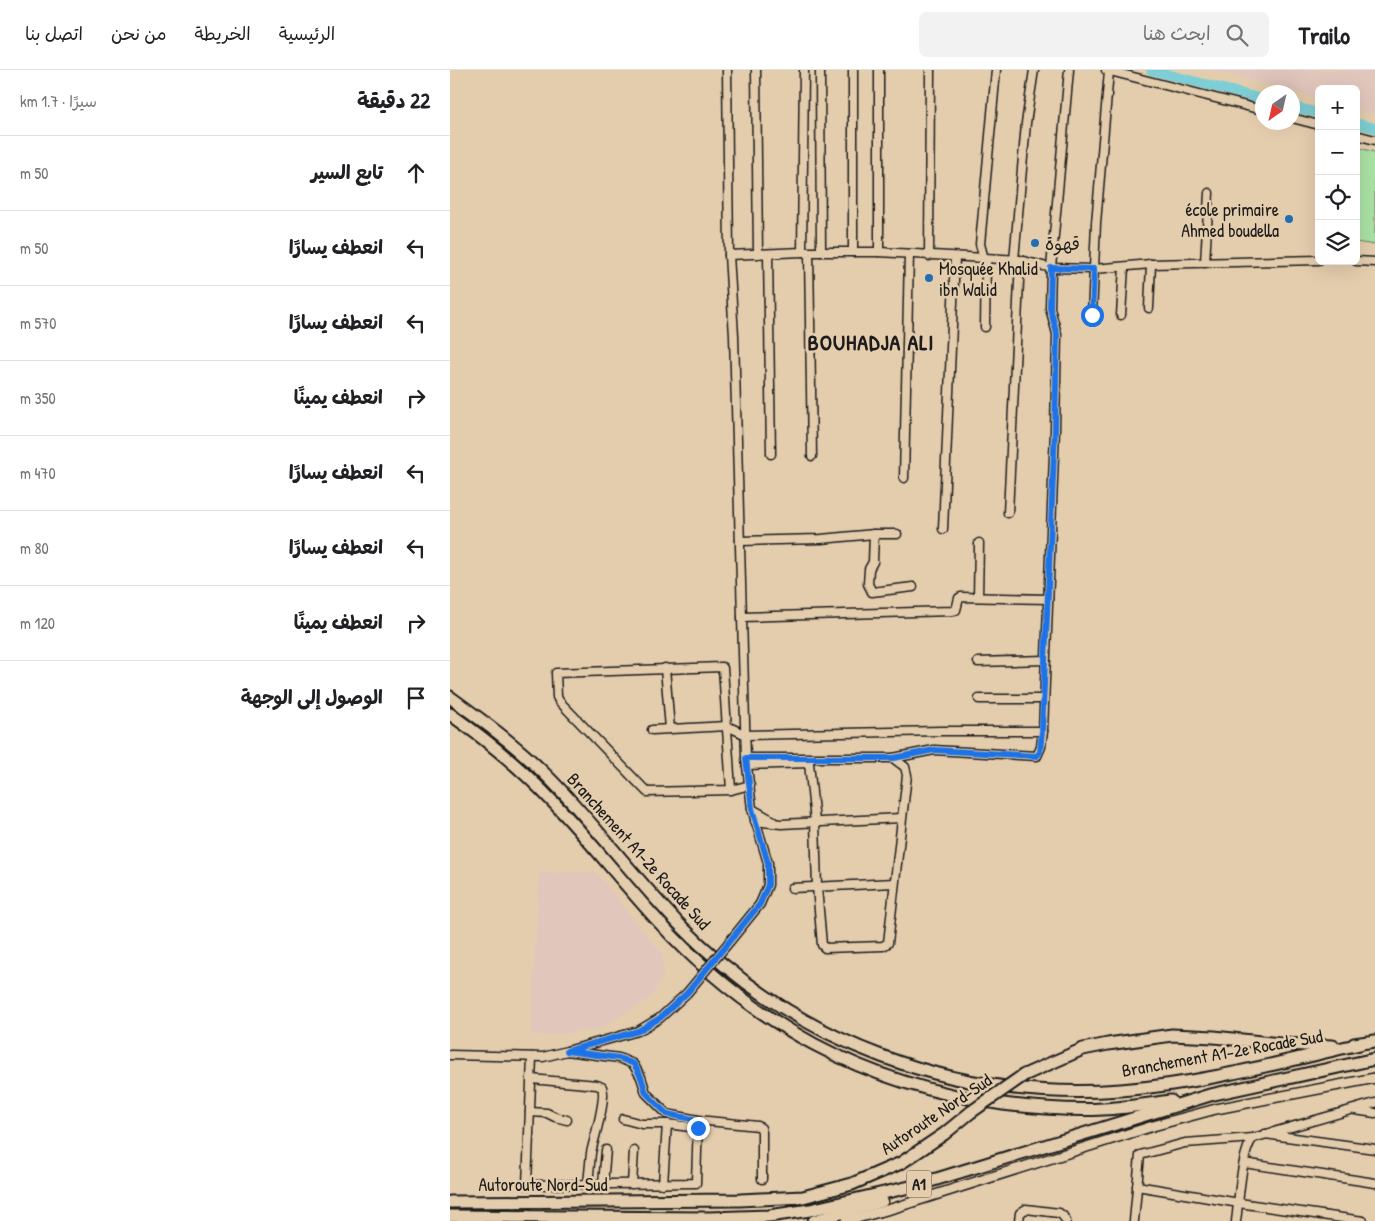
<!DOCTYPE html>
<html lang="ar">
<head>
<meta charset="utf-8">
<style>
  :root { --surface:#fff; --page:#f2f2f2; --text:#202124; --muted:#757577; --line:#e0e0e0 }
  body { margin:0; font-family:"Patrick Hand","Playpen Sans Arabic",sans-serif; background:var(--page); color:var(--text); direction:rtl }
  .controls { position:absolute; right:15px; top:15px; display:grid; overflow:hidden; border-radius:8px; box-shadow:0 5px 20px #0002 }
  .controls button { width:45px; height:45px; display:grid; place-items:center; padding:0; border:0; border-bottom:1px solid var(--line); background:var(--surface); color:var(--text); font:25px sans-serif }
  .compass { position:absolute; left:805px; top:15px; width:45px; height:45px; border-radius:50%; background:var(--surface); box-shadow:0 5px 20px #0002; rotate:214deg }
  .stop { position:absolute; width:15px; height:15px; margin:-11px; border:4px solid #1a73e8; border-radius:50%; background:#fff }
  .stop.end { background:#1a73e8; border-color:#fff; box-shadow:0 1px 5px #0008 }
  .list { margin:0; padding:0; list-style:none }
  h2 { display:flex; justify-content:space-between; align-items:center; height:65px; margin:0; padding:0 20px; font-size:21px }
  h2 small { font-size:16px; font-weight:400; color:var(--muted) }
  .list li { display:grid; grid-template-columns:32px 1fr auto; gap:15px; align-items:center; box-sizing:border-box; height:75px; padding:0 20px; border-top:1px solid var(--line) }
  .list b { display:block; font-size:19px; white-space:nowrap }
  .list em { font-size:16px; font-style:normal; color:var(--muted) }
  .icon { flex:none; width:28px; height:28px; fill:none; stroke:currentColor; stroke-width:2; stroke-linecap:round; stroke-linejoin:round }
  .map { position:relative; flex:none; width:925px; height:1151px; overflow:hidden; direction:ltr }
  header { display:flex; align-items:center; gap:30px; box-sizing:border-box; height:70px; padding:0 25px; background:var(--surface); border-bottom:1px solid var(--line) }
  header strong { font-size:24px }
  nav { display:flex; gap:28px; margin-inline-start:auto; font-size:18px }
  .search { width:350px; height:45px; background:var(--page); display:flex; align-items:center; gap:12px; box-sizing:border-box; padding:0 18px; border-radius:8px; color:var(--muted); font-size:19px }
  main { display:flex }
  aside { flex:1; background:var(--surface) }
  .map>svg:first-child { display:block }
  .built { fill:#e1c6bc }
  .green { fill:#aae1a4; stroke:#637e60 }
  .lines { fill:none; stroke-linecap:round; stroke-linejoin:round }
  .river { stroke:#7dced5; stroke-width:10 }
  .minor-casing { stroke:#1c1c1c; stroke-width:11 }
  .major-casing { stroke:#1c1c1c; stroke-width:12 }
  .highway-casing { stroke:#1c1c1c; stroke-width:15 }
  .minor { stroke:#e4cdad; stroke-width:8 }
  .major { stroke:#e4cdad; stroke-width:9 }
  .highway { stroke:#e4cdad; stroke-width:11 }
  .minor-bridge-casing { stroke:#1c1c1c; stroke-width:11; stroke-linecap:butt }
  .highway-bridge-casing { stroke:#1c1c1c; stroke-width:15; stroke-linecap:butt }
  .minor-bridge { stroke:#e4cdad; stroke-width:8 }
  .highway-bridge { stroke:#e4cdad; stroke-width:11 }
  .route { stroke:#1a73e8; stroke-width:6 }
  .poi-dot { fill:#1f6fb2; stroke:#e4cdad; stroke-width:2 }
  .labels { text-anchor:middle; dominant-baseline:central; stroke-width:5; stroke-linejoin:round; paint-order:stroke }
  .shield { fill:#e4cdad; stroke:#585148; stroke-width:1 }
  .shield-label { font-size:16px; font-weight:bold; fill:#1c1c1c }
  .poi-label { font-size:18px; fill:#1c1c1c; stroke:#e4cdad; text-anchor:start }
  .street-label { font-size:18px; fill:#1c1c1c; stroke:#e4cdad }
  .district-label { font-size:22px; font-weight:bold; letter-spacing:1px; fill:#1c1c1c; stroke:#e4cdad }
</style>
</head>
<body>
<header>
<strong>Trailo</strong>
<div class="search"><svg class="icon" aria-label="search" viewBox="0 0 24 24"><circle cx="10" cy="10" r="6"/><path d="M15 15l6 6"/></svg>ابحث هنا</div>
<nav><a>الرئيسية</a><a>الخريطة</a><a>من نحن</a><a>اتصل بنا</a></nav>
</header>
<main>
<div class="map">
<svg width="925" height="1151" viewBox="0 0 925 1151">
  <rect width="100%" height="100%" fill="#e4cdad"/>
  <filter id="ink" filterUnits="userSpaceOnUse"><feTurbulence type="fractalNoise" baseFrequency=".02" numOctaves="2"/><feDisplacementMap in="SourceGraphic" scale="10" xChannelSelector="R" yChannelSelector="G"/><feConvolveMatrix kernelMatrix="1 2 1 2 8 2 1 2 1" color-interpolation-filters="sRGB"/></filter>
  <g filter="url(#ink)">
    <g class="built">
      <path d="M762,0H925V44L906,39V19H869V29Z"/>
      <path d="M146,802L212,884L214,904L200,928L149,959L96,966L81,964L89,803Z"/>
    </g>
    <path class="green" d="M906,77L925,82V175L906,172Z"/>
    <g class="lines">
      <g class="river">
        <path d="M701,0L812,29"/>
        <path d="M842,37L869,43"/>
        <path d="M906,53L925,58"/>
      </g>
      <defs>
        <g id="minor">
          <path d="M277,0L279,185L284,266L296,688L302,739L318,793V815L310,834L280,871"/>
          <path d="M306,0L308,184"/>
          <path d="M370,0L371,182"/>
          <path d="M403,0V182"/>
          <path d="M656,0L812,40"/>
          <path d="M842,48L869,55"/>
          <path d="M906,65L925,70"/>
          <path d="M352,182L354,0"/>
          <path d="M429,182V0"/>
          <path d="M359,183L362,386"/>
          <path d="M318,184L321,384"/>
          <path d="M279,185L352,182H429L570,190L601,198L644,199L701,194L869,190"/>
          <path d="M479,186L480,0"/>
          <path d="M534,189L530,174L546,0"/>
          <path d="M564,190L576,53L584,0"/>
          <path d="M906,191L925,192"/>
          <path d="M755,193L759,123"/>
          <path d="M699,238L701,194"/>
          <path d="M642,245L646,153L659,1"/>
          <path d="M671,245L674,197"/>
          <path d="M535,257L536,189"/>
          <path d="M454,408L459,184"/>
          <path d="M558,443L570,190"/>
          <path d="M493,459L505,187"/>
          <path d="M424,464L423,492L419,499L418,514L422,522L463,517"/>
          <path d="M290,471L371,469L424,464H447"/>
          <path d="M528,527L529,473"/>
          <path d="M292,547L502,541L506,540L509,528L511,527L598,529"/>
          <path d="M528,592L595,590"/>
          <path d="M215,598L220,659"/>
          <path d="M529,629H593"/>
          <path d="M202,660L277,656L296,665L491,661H593"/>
          <path d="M296,688H443L484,680L587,686L591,677L593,661L605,360L607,264L600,238L601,198L619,0"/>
          <path d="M297,695L359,693L365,752L367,817L372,875L375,878L433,876L438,873L457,705L455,697L443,688"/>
          <path d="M281,720L273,598L272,597L106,603L107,627L109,631L197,722L281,720L300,715"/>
          <path d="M302,739L322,750"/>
          <path d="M305,751L331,754L451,748"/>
          <path d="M342,818L444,813"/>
          <path d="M117,981L169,988L183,994L191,1007L196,1023L217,1044L248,1050L308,1056L311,1058L312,1062V1109"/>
          <path d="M0,985L93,987L117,981L188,961L210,948L237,923"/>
          <path d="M82,987L77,1115L246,1113L248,1050"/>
          <path d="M81,1009L147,1015L152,1017C157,1029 144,1068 141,1083C140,1093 139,1104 138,1114"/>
          <path d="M905,1040L925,1043"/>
          <path d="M80,1042L97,1043L105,1047L117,1050"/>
          <path d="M173,1049L192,1054H217L248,1058"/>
          <path d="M815,1064L925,1079"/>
          <path d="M794,1093L925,1113"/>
          <path d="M153,1114L156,1080"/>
          <path d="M182,1114L184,1081"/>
          <path d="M213,1114L217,1054"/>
          <path d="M687,1116L789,1133L913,1151"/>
          <path d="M569,1151L570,1143L576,1139L609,1143L613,1146L616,1151"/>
          <path d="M684,1151L690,1085L735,1073L803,1068L925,1033"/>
          <path d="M786,1151C789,1131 791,1082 803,1068"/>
        </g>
        <path id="major" d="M396,1151L444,1138L703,1056L766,1039L925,1008"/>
        <g id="highway">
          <path d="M0,627C33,651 66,675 95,704C143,751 182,806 229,854C346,973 505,1032 671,1020C751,1014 831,992 910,974"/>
          <path d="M0,644C37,670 71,698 102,731C139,769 172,812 208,851C302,954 414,1015 553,1034C586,1038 620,1041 653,1039C675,1038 699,1034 721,1031"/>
          <path d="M904,974L925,971"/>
          <path d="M574,1005L633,979L658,974L722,965L764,967L830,974L883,976"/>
          <path d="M0,1132L290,1130L353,1127L402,1114L451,1093L494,1064L521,1042"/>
          <path d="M0,1146L259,1148L319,1146L360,1140L464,1116L760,1025L925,989"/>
          <path d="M364,1151L432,1131"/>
        </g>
      </defs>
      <use href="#minor" class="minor-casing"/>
      <use href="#major" class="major-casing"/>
      <use href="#highway" class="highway-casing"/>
      <use href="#minor" class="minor"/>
      <use href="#major" class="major"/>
      <use href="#highway" class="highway"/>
      <defs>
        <path id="minor-bridge" d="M237,923L280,871"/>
        <path id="highway-bridge" d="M521,1042L574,1005"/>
      </defs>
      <use href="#minor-bridge" class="minor-bridge-casing"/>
      <use href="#highway-bridge" class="highway-bridge-casing"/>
      <use href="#minor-bridge" class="minor-bridge"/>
      <use href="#highway-bridge" class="highway-bridge"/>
    </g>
  </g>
  <g class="lines" filter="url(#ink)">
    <path class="route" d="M248,1058V1050L217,1044L196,1023L191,1007L184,994L169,988L117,981L188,961L210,948L237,923L310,834L318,815V793L302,739L296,688H444L484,680L587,686L590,682L592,661L605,360L607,264L600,238L601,198L644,199L642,245"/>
  </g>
  <g class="poi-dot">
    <circle cx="839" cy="149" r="5"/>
    <circle cx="585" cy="173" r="5"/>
    <circle cx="479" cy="208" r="5"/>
  </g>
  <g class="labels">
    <rect class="shield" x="456.5" y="1100.5" width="25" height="27" rx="4"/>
    <g class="shield-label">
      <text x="469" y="1114">A1</text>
    </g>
    <g class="poi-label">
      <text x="829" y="139" text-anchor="end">école primaire<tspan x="829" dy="21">Ahmed boudella</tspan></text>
      <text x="595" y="173">قهوة</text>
      <text x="489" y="198">Mosquée Khalid<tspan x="489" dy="21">ibn Walid</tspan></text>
    </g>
    <g class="street-label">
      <text transform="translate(189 781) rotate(48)">Branchement A1-2e Rocade Sud</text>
      <text transform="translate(772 983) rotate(-10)">Branchement A1-2e Rocade Sud</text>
      <text transform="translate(486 1044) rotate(-34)">Autoroute Nord-Sud</text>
      <text x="93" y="1114">Autoroute Nord-Sud</text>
    </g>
    <g class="district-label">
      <text x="421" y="272">BOUHADJA ALI</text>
    </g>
  </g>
</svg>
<div class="controls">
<button>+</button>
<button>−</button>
<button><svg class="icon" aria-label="locate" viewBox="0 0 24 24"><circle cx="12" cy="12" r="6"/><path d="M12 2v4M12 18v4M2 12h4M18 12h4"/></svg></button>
<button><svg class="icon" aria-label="layers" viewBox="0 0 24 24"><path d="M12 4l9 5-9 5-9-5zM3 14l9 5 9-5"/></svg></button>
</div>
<svg class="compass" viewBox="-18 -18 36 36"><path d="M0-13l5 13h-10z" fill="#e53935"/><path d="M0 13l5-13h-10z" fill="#757577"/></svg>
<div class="stop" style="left:642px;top:245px"></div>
<div class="stop end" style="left:248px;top:1058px"></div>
</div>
<aside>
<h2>22 دقيقة<small>سيرًا · 1.7 km</small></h2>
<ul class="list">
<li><svg class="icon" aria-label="ahead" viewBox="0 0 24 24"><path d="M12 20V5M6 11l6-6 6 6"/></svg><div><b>تابع السير</b></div><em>50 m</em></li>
<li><svg class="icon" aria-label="left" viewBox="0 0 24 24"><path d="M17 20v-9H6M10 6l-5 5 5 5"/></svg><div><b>انعطف يسارًا</b></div><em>50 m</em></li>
<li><svg class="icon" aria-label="left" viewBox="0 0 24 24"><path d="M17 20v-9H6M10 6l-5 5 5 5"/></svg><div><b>انعطف يسارًا</b></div><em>570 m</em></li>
<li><svg class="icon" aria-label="right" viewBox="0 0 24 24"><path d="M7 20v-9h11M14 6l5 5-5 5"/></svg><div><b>انعطف يمينًا</b></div><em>350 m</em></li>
<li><svg class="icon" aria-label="left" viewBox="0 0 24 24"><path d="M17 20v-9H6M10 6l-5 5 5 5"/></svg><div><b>انعطف يسارًا</b></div><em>470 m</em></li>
<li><svg class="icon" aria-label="left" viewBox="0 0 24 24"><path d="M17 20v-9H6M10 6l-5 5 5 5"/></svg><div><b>انعطف يسارًا</b></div><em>80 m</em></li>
<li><svg class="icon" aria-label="right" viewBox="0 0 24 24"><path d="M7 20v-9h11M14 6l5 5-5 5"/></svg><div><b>انعطف يمينًا</b></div><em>120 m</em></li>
<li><svg class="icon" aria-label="arrive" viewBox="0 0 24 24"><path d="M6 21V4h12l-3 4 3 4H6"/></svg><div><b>الوصول إلى الوجهة</b></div></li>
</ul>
</aside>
</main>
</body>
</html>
